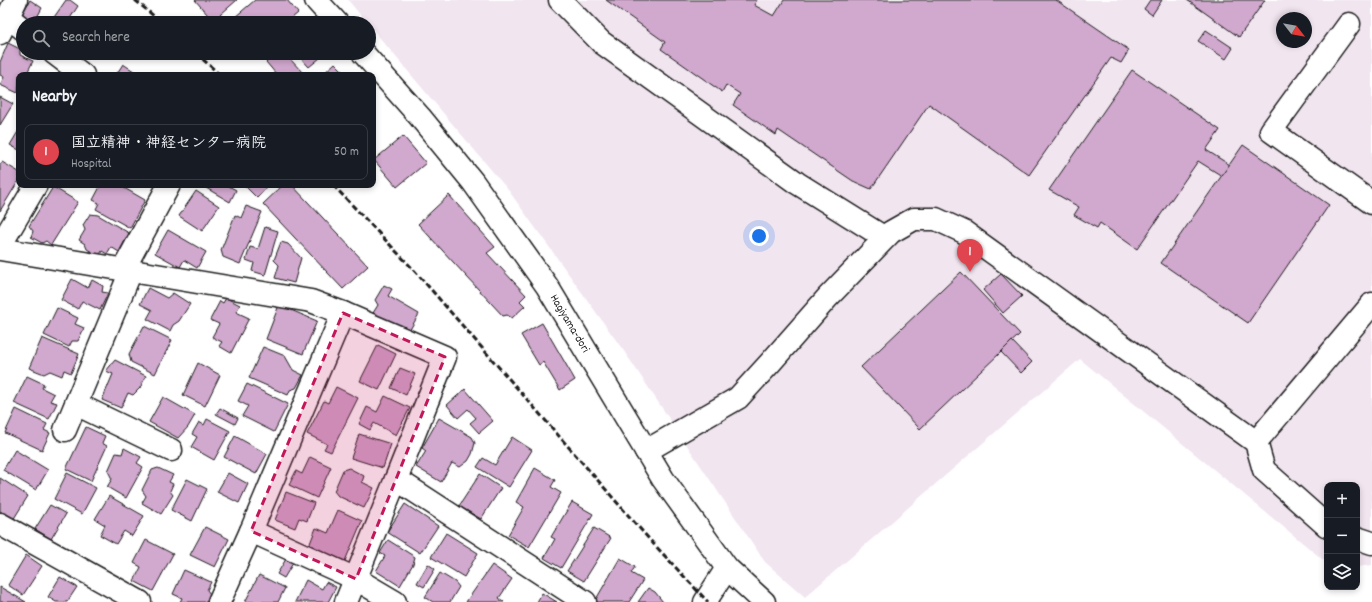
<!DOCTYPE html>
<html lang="en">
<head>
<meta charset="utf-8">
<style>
  :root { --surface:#171b24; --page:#20242c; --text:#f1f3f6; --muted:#9ea1a6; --line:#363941; --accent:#c8321e }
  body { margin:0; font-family:Dekko,"Klee One",sans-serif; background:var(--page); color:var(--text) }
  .controls { position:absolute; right:12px; bottom:12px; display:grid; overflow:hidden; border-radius:8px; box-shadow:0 2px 6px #0003 }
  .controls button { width:36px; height:36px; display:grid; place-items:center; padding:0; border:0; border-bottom:1px solid var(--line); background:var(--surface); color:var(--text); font:20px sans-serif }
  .compass { position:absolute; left:1276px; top:12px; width:36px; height:36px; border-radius:50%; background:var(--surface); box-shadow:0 2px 6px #0003; rotate:121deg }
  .you { position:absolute; left:759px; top:236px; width:14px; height:14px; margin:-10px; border:3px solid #fff; border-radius:50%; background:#1a73e8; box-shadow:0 0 0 6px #1a73e833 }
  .badge { display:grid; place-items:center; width:26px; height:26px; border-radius:50%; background:var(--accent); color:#fff; font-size:13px; font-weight:700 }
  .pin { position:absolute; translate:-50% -33px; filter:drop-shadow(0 1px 2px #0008) }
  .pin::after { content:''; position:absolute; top:21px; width:14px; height:12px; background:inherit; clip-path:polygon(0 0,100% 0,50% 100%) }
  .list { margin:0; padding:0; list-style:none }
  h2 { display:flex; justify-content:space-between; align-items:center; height:52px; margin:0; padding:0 16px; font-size:17px }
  h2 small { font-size:13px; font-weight:400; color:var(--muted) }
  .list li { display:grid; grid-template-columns:26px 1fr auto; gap:12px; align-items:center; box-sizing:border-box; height:56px; margin:0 8px 8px; padding:0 8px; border:1px solid var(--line); border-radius:8px }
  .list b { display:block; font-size:15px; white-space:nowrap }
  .list p { margin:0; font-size:13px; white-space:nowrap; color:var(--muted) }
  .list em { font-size:13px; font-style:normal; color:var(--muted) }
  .icon { flex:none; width:22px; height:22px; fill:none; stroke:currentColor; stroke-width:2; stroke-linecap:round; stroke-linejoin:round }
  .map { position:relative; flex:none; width:1372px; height:602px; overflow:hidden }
  .search { position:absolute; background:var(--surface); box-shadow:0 2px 6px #0003; left:16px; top:16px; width:360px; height:44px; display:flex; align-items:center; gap:10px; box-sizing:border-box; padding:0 14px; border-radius:22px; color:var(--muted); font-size:15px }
  .panel { position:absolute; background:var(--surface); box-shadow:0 2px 6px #0003; left:16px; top:72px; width:360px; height:116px; border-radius:8px }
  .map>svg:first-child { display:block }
  .built { fill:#f1e5f0; fill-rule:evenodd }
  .building { fill:#d1a8ce; stroke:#1c1c1c }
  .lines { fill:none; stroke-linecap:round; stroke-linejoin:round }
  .minor-casing { stroke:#1c1c1c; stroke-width:25 }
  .minor { stroke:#fff; stroke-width:22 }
  .rail { stroke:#1c1c1c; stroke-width:3; stroke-dasharray:6 3; stroke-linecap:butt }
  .marked { fill:#c2185b; fill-opacity:0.2; stroke:#c2185b; stroke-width:3; stroke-dasharray:8 5; stroke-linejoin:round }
  .labels { text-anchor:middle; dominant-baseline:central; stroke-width:4; stroke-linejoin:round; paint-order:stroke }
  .street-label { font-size:12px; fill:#1c1c1c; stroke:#fff }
</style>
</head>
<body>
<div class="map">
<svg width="1372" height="602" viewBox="0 0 1372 602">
  <rect width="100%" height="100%" fill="#fff"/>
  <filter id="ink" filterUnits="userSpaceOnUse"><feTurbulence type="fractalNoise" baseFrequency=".025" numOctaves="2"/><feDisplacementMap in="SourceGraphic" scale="8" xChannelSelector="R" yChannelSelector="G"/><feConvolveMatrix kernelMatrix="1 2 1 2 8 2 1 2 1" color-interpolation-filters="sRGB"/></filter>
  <g filter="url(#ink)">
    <path class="built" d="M348,0H1372V565L1357,567V485H1327V563L1080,359L805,597L765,562L626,354L509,191L369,25V23H367ZM1282,18H1306V42H1282Z"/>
    <g class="building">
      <path d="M30,0L42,8L34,23L21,16Z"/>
      <path d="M66,0H70L78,6L67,23H50Z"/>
      <path d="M195,0H237L213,21Z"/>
      <path d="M255,0H287L298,13L286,23H228Z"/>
      <path d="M606,0H757L754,5L774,16L784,0H1056L1129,50L1121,63L1111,58L1029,175L929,104L871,189L853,181L778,130L776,135L733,105L740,94L726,85L722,92L661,49L665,42Z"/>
      <path d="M1150,0H1162L1152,15L1144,9Z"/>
      <path d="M1187,0H1265L1239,37Z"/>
      <path d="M1206,30L1233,48L1226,59L1198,41Z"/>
      <path d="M8,43L20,49V55L33,61L26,75H19L18,93L0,85L4,77L0,75V62Z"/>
      <path d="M276,53H294L290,59L303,73L301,75H277L266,62Z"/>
      <path d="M301,53H326L309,67L299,56Z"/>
      <path d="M335,63L347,75H322Z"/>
      <path d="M123,64L140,75H116Z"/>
      <path d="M1132,70L1220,130L1206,150L1230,165L1222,176L1198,161L1137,249L1100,223L1097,228L1074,215L1079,207L1049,190Z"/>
      <path d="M0,97L13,104L0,125Z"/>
      <path d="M19,130V150L10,145Z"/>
      <path d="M403,136L426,163L397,187L374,160Z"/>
      <path d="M1243,145L1329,205L1248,323L1161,263Z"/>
      <path d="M2,162L19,172V180L0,211V165Z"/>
      <path d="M101,185H119L145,200L130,228L96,209L99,203L93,200Z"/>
      <path d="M201,185H227L236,190L230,202Z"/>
      <path d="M244,185H269L257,198Z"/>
      <path d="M283,185H292L368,266L343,289L263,204Z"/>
      <path d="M53,187L78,202L51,245L46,241L42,243L31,237L33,231L29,226Z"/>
      <path d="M196,191L219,206L202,231L179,216Z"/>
      <path d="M449,195L495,247L487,253L526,295L520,301L525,306L512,318L507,315L503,316L418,224Z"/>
      <path d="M246,206L262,212L240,264L223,257L221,250L235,215L241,218Z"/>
      <path d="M90,214L98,215L129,233L119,252L111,247L107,254L102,251L99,256L87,249L85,244L79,240L85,230L83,225Z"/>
      <path d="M265,227L278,231L265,275L252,271L254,263L246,260L250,247L258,249Z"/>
      <path d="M168,230L206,252L197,268L184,260L180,267L155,253Z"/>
      <path d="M281,242L288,244L301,258L294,283L275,278L279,265L274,260Z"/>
      <path d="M961,272L1020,334L920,429L861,367Z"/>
      <path d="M1001,274L1022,296L1003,313L983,290Z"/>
      <path d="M72,279L88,288L92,280L103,286L102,292L108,293L100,310L82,301L78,309L61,300Z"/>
      <path d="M384,285L392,289L388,296L419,314L408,333L373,313L378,305L375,300Z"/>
      <path d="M148,288L167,298L173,293L190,304L179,321L173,325L170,331L147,319L152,310L140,304Z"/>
      <path d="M226,298L240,305L236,312L249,318L231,353L219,346L222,342L212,337L219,324L210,320L220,301L223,303Z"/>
      <path d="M279,305L317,321L303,354L266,339Z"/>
      <path d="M57,308L78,318L75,324L84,328L78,341H72L69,347L44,335Z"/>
      <path d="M542,323L575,380L560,390L543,362L539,365L521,335Z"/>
      <path d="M144,326L172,340L155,374L131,362L129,354Z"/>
      <path d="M42,338L79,354L71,373L64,370L62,376L50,371L44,374L29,368Z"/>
      <path d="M1012,341L1032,362L1021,373L1001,352Z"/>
      <path d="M378,345L396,354L379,390L360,381Z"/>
      <path d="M263,347L285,356L293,370L303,375L296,388L290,390L288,395L249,378Z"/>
      <path d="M115,360L146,376L140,388L133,395L128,393L121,408L102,400L113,374L106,371Z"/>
      <path d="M198,363L220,375L205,406L183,395Z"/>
      <path d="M400,368L415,374L406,395L391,388Z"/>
      <path d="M27,376L44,384L42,388L54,394L50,401L57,403L49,419L14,403Z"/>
      <path d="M247,384L288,404L274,432L242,416L248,406L238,401Z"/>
      <path d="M336,387L358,398L331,452L324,449L327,444L307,434L324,401L328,403Z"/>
      <path d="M465,389L493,421L479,433L470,423L476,418L468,409L458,418L447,405Z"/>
      <path d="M385,396L410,408L396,435L374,423L370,430L359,424L367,407L377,412Z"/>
      <path d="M163,397L195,415L188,427L178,438L149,422Z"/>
      <path d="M220,408L238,418L235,424L216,414Z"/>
      <path d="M16,409L47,424L44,430L50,433L42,450L5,433Z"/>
      <path d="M439,418L472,437L475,443L472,454L468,461L460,467L452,463L441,482L416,467L426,451L422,448Z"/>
      <path d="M207,419L230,431L214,460L191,447L197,437L192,434L199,422L204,425Z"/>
      <path d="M86,427L105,436L102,443L107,446L91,481L66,469Z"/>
      <path d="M359,434L391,444L383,468L351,458Z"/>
      <path d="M235,436L267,454L256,474L224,457Z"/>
      <path d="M512,437L532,450L509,487L477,467L483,458L495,465Z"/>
      <path d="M124,448L141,457L137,463L143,467L126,498L107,487L112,479L108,471L116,453L122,454Z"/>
      <path d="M15,450L48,470L36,490L3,470Z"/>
      <path d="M310,457L331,467L317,498L289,485L296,471L302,474Z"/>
      <path d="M158,468L173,475L169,482L173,484L170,491L173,495L161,514L142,503L146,496L142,490L152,470Z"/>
      <path d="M349,468L364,476L362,482L374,488L364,508L338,496L334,491L343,470Z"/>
      <path d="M535,468L555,480L551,487L561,493L529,547L508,535L524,507L516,502Z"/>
      <path d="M67,473L96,488L82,514L54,499Z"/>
      <path d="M228,473L248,484L239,503L217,492Z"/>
      <path d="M480,474L501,488L481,519L459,506Z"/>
      <path d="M0,478L28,496L13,520L0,511Z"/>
      <path d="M187,479L207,489L192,521L171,510Z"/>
      <path d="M286,492L314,503L307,521L299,518L295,528L275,520Z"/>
      <path d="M109,496L144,516L132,536L124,531L116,544L100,535L105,525L95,519Z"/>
      <path d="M572,502L593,514L561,568L544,558L555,539L551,537Z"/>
      <path d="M405,504L438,526L420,553L387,532Z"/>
      <path d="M50,505L66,514L51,539L35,529Z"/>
      <path d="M338,510L362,521L345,561L309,546L316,528L328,533Z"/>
      <path d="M205,527L229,539L215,567L190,555Z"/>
      <path d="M594,528L611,538L584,581L567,571Z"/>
      <path d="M446,533L478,553L464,577L431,557Z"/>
      <path d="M146,540L173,554L153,591L134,581L141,567L134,563Z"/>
      <path d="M388,540L415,557L413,564L400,586L376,571L385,556L380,553Z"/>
      <path d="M26,555L42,566L23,595L8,585Z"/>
      <path d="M620,558L635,567L631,573L643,580L629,602H597L595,601Z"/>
      <path d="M286,559L293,563L284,578L277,574Z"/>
      <path d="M428,564L435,569L424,587L417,583Z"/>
      <path d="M492,565L512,579L499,598L504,602H466Z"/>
      <path d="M184,570L211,582L207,590L210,594L207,602H180L182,598L173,594Z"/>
      <path d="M440,573L455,582L459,587L450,602H433L425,597Z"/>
      <path d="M259,575L285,588L278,602H245Z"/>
      <path d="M60,577L77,587L67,602H56L48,597Z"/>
      <path d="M306,580L322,589L326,582L336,587L328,602H295Z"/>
      <path d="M0,587L26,602H0Z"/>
      <path d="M648,588L655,592L663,602H638Z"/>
      <path d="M542,593L557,602H537Z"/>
    </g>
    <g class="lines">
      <defs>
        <g id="minor">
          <path d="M316,0L337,23"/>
          <path d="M560,0L601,42L797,183L885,238"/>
          <path d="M8,17L23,29"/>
          <path d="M1349,24L1271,131L1372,203"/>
          <path d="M0,33L16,0"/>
          <path d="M54,53L83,75"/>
          <path id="s1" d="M363,53L420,117L473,182L547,286L663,479L727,568L764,602"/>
          <path d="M0,246L36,185"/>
          <path d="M0,249L311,301L343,313L251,531L219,602"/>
          <path d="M123,270L169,185"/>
          <path d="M343,313L445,357L396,479"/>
          <path d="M76,404L171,450"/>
          <path d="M65,430L131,271"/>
          <path d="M1256,442L1372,304"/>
          <path d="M646,451L738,398L770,363L828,297L891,232L914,219H936L964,232L1256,442L1264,470L1327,526"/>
          <path d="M0,524L140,602"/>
          <path d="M251,531L356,579L395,602"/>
          <path d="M1357,538L1372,543"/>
          <path d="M346,602L396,479L585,602"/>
          <path d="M705,602L727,568"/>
        </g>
      </defs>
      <use href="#minor" class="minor-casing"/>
      <use href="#minor" class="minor"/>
      <g class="rail">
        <path d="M135,0L162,23"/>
        <path d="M196,53L220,75"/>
        <path d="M333,185L413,269L649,539L708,602"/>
      </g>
    </g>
  </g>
  <path class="marked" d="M343,313L445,357L356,579L251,531Z"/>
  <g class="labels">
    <g class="street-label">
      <text stroke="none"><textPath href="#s1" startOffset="341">Hagiyama-dori</textPath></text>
    </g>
  </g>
</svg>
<div class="controls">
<button>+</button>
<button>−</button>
<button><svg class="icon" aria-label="layers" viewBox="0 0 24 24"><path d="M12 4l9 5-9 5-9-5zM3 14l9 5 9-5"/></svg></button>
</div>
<svg class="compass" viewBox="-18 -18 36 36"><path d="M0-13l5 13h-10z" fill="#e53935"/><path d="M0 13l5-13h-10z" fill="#9ea1a6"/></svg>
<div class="you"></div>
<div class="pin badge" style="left:970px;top:272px;background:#e0444e">1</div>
<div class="search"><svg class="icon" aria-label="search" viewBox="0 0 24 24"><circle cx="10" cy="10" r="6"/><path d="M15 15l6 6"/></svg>Search here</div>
<section class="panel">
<h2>Nearby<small></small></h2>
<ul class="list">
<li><span class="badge" style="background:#e0444e">1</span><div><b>国立精神・神経センター病院</b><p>Hospital</p></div><em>50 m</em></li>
</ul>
</section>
</div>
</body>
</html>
